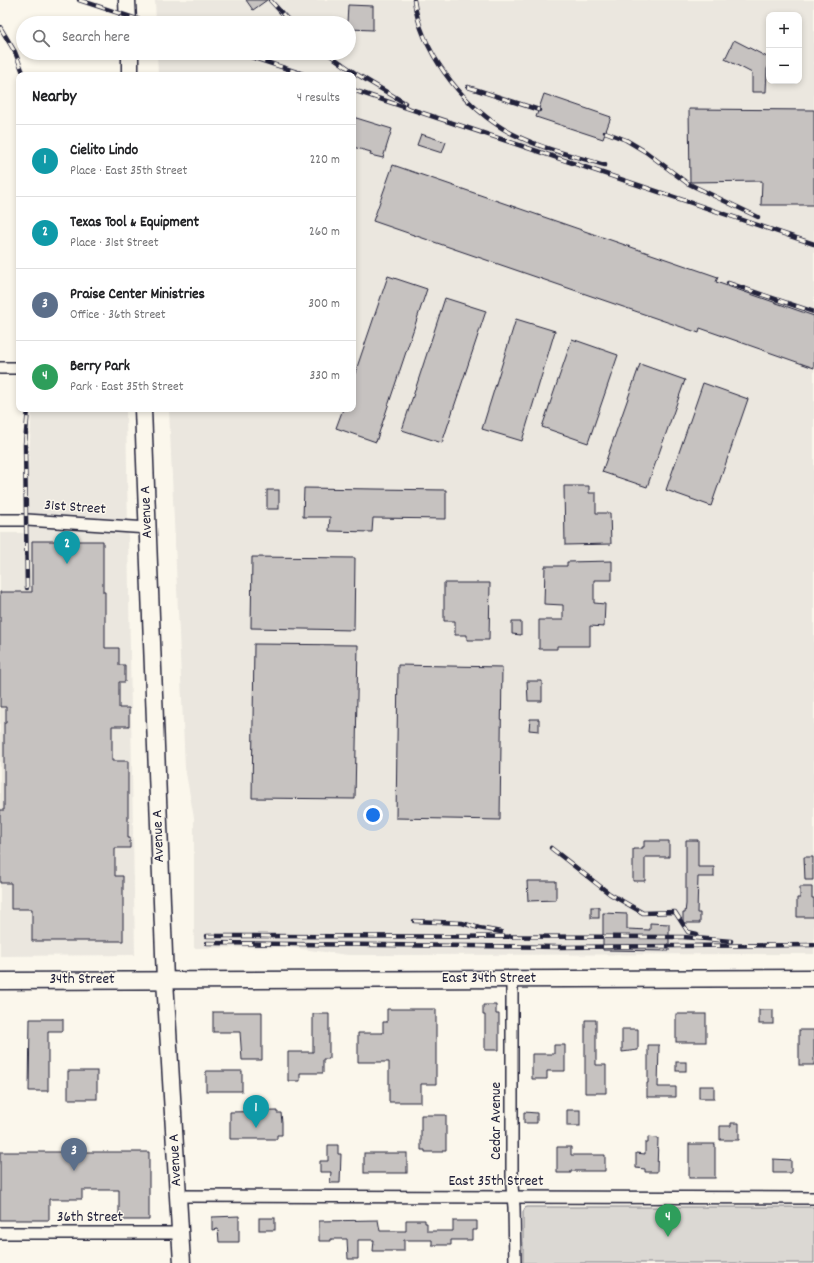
<!DOCTYPE html>
<html lang="en">
<head>
<meta charset="utf-8">
<style>
  :root { --surface:#fff; --page:#f6f6f6; --text:#202124; --muted:#757577; --line:#e0e0e0; --accent:#ea580c }
  body { margin:0; font-family:Dekko,sans-serif; background:var(--page); color:var(--text) }
  .controls { position:absolute; right:12px; top:12px; display:grid; overflow:hidden; border-radius:8px; box-shadow:0 2px 6px #0003 }
  .controls button { width:36px; height:36px; display:grid; place-items:center; padding:0; border:0; border-bottom:1px solid var(--line); background:var(--surface); color:var(--text); font:20px sans-serif }
  .you { position:absolute; left:373px; top:815px; width:14px; height:14px; margin:-10px; border:3px solid #fff; border-radius:50%; background:#1a73e8; box-shadow:0 0 0 6px #1a73e833 }
  .badge { display:grid; place-items:center; width:26px; height:26px; border-radius:50%; background:var(--accent); color:#fff; font-size:13px; font-weight:700 }
  .pin { position:absolute; translate:-50% -33px; filter:drop-shadow(0 1px 2px #0008) }
  .pin::after { content:''; position:absolute; top:21px; width:14px; height:12px; background:inherit; clip-path:polygon(0 0,100% 0,50% 100%) }
  .list { margin:0; padding:0; list-style:none }
  h2 { display:flex; justify-content:space-between; align-items:center; height:52px; margin:0; padding:0 16px; font-size:17px }
  h2 small { font-size:13px; font-weight:400; color:var(--muted) }
  .list li { display:grid; grid-template-columns:26px 1fr auto; gap:12px; align-items:center; box-sizing:border-box; height:72px; padding:0 16px; border-top:1px solid var(--line) }
  .list b { display:block; font-size:15px; white-space:nowrap }
  .list p { margin:0; font-size:13px; white-space:nowrap; color:var(--muted) }
  .list em { font-size:13px; font-style:normal; color:var(--muted) }
  .icon { flex:none; width:22px; height:22px; fill:none; stroke:currentColor; stroke-width:2; stroke-linecap:round; stroke-linejoin:round }
  .map { position:relative; flex:none; width:814px; height:1263px; overflow:hidden }
  .search { position:absolute; background:var(--surface); box-shadow:0 2px 6px #0003; left:16px; top:16px; width:340px; height:44px; display:flex; align-items:center; gap:10px; box-sizing:border-box; padding:0 14px; border-radius:22px; color:var(--muted); font-size:15px }
  .panel { position:absolute; background:var(--surface); box-shadow:0 2px 6px #0003; left:16px; top:72px; width:340px; height:340px; border-radius:8px }
  .map>svg:first-child { display:block }
  .built { fill:#ebe7df; fill-rule:evenodd }
  .green { fill:#dbd8d3; stroke:#7e7d87 }
  .building { fill:#c6c2c0; stroke:#22223b }
  .lines { fill:none; stroke-linecap:round; stroke-linejoin:round }
  .minor-casing { stroke:#22223b; stroke-width:14 }
  .secondary-casing { stroke:#22223b; stroke-width:19 }
  .minor { stroke:#fbf7ec; stroke-width:11 }
  .secondary { stroke:#fbf7ec; stroke-width:16 }
  .rail-casing { stroke:#22223b; stroke-width:4.5 }
  .rail { stroke:#fbf7ec; stroke-width:3; stroke-dasharray:9; stroke-linecap:butt }
  .labels { text-anchor:middle; dominant-baseline:central; stroke-width:3; stroke-linejoin:round; paint-order:stroke }
  .street-label { font-size:15px; fill:#22223b; stroke:#fbf7ec }
</style>
</head>
<body>
<div class="map">
<svg width="814" height="1263" viewBox="0 0 814 1263">
  <rect width="100%" height="100%" fill="#fbf7ec"/>
  <filter id="ink" filterUnits="userSpaceOnUse"><feTurbulence type="fractalNoise" baseFrequency=".025" numOctaves="2"/><feDisplacementMap in="SourceGraphic" scale="8" xChannelSelector="R" yChannelSelector="G"/><feConvolveMatrix kernelMatrix="1 2 1 2 8 2 1 2 1" color-interpolation-filters="sRGB"/></filter>
  <g filter="url(#ink)">
    <g class="built">
      <path d="M155,0H814V954L348,955L286,947L194,948V818L185,768L169,409H353V75H158L157,53H349V23H156ZM769,15H799V81H769Z"/>
      <path d="M32,409H126L135,955L0,956V533H24Z"/>
    </g>
    <path class="green" d="M527,1207H814V1263H523V1212L525,1208Z"/>
    <g class="building">
      <path d="M246,0H267L253,10Z"/>
      <path d="M348,5L373,6V30L349,29V23H347Z"/>
      <path d="M734,40L769,58V65L767,69L766,92H752V73L725,59Z"/>
      <path d="M544,94L611,117L603,139L536,117Z"/>
      <path d="M689,109L814,110V205H761L762,181L690,182Z"/>
      <path d="M353,117L392,129L383,158L370,155L371,152L353,147Z"/>
      <path d="M421,134L446,142L442,153L417,145Z"/>
      <path d="M393,165L718,277L716,282L814,316V368L700,328L699,333L373,221Z"/>
      <path d="M388,276L427,289L376,442L336,428L343,409H353V379Z"/>
      <path d="M445,298L486,311L442,443L402,430Z"/>
      <path d="M516,319L555,331L522,441L482,429Z"/>
      <path d="M572,339L618,355L588,443L542,427Z"/>
      <path d="M640,364L685,380L647,487L602,472Z"/>
      <path d="M703,383L748,399L711,506L666,490Z"/>
      <path d="M564,486H589V493H596V513H610L611,544L565,545Z"/>
      <path d="M304,488L446,490V519L373,518L372,532L329,531L330,517H303Z"/>
      <rect x="267" y="490" width="12" height="19"/>
      <path d="M32,541H103V592H105V648H119V665H125V682H119V708H129V726H112V761H128V838H130V848H115V876H123V941H32V909H11V883H0V810H4V723H6V707H0V592H32Z"/>
      <path d="M252,557L355,558L354,630L251,628Z"/>
      <path d="M612,561V580H594V603L605,604L604,627L590,626V646H557V649H539V620H563V605L544,604L545,566H567V562Z"/>
      <path d="M444,583H490L489,640H467V635H455V621H444Z"/>
      <path d="M512,622H521V635L512,634Z"/>
      <path d="M254,644L358,645L355,799L252,798Z"/>
      <path d="M398,665L502,667L500,820L396,818Z"/>
      <path d="M527,681H542V701H528Z"/>
      <path d="M530,719H539V731L529,730Z"/>
      <path d="M686,840H698V867H714V877H698L697,913H700V923H683V913H685L686,904Z"/>
      <path d="M644,841H669V857H645V881H633V849H642V847H644Z"/>
      <path d="M804,857H813V880H805Z"/>
      <path d="M527,881H556V900L528,901Z"/>
      <path d="M800,887H812V898H814V917H797V898H800Z"/>
      <rect x="591" y="907" width="8" height="11"/>
      <path d="M603,913L627,914V929L650,930V923L669,924V951L603,950Z"/>
      <path d="M483,1005H496V1014H499V1050H485V1015H483Z"/>
      <path d="M387,1009H436V1084H421V1102H389V1062H358V1033H383V1022H387Z"/>
      <rect x="759" y="1010" width="14" height="14"/>
      <path d="M213,1012H262V1060H242L240,1032H213Z"/>
      <path d="M313,1014H329V1059H323V1073H300V1081H288V1052H313Z"/>
      <rect x="676" y="1014" width="30" height="28"/>
      <path d="M30,1019H63V1031H48V1091H29Z"/>
      <path d="M585,1020H596V1065H606V1093H585Z"/>
      <path d="M622,1029H638V1050L622,1052Z"/>
      <rect x="799" y="1030" width="15" height="35"/>
      <path d="M554,1045H565V1071H547V1079H532V1054H554Z"/>
      <path d="M648,1045H659L658,1087H676V1097H647V1083H648Z"/>
      <rect x="676" y="1062" width="10" height="9"/>
      <rect x="68" y="1071" width="29" height="28"/>
      <rect x="206" y="1071" width="36" height="20"/>
      <rect x="699" y="1086" width="15" height="12"/>
      <rect x="567" y="1110" width="13" height="16"/>
      <path d="M277,1111V1113H281L282,1122V1135H277V1139H230V1112Z"/>
      <path d="M524,1112L537,1113V1123H524Z"/>
      <path d="M421,1115H446V1150H442V1152H425V1150H421Z"/>
      <path d="M731,1123H739V1140H720V1126H731Z"/>
      <path d="M648,1137L658,1138L657,1172H645V1169L636,1168V1153L645,1154V1143H648Z"/>
      <rect x="689" y="1144" width="26" height="34"/>
      <path d="M328,1145H338V1154H341L340,1183H330L331,1172H320V1161H328Z"/>
      <path d="M557,1147H571V1155H605V1171H571V1173H557Z"/>
      <path d="M0,1152H149V1220H119V1190H82V1199H49V1220H0Z"/>
      <rect x="364" y="1153" width="43" height="20"/>
      <path d="M773,1159L791,1160V1173H773Z"/>
      <path d="M239,1216V1242H219L218,1229L212,1230V1217Z"/>
      <rect x="259" y="1218" width="16" height="12"/>
      <path d="M378,1220L380,1231H406V1220H425V1223H427V1231H453V1221H477V1230H472V1240H451V1245H432V1240H404V1251H373L374,1240H358V1259H348L347,1239H331V1241H319V1221Z"/>
    </g>
    <g class="lines">
      <defs>
        <g id="minor">
          <path d="M0,368H19"/>
          <path d="M0,520H27L148,528"/>
          <path d="M512,979V1186L514,1207L515,1263"/>
          <path d="M178,1196L814,1198"/>
          <path d="M0,1233H180"/>
        </g>
        <g id="secondary">
          <path d="M127,0L128,23"/>
          <path d="M130,53V75"/>
          <path d="M143,409L165,980L182,1263"/>
          <path d="M0,981L814,978"/>
        </g>
      </defs>
      <use href="#minor" class="minor-casing"/>
      <use href="#secondary" class="secondary-casing"/>
      <use href="#minor" class="minor"/>
      <use href="#secondary" class="secondary"/>
      <defs>
        <g id="rail">
          <path d="M79,0L149,23"/>
          <path d="M270,0L291,23"/>
          <path d="M414,0C421,50 459,101 502,128C531,146 571,155 605,165"/>
          <path d="M0,27L15,52L24,75"/>
          <path d="M239,53L306,75"/>
          <path d="M327,53L358,75L405,103"/>
          <path d="M468,87L539,110"/>
          <path d="M353,90L513,143L814,244"/>
          <path d="M605,132L626,140L646,152L687,183L758,217"/>
          <path d="M728,283L814,312"/>
          <path d="M27,588L25,444L28,409"/>
          <path d="M551,848L610,894L643,913L675,912L688,932L697,934"/>
          <path d="M414,921L462,923L479,928L501,932"/>
          <path d="M207,936L683,937L731,941"/>
          <path d="M207,943L558,947L814,945"/>
        </g>
      </defs>
      <use href="#rail" class="rail-casing"/>
      <use href="#rail" class="rail"/>
    </g>
  </g>
  <g class="labels">
    <g class="street-label">
      <text transform="translate(75 508) rotate(4)">31st Street</text>
      <text transform="translate(147 512) rotate(-92)">Avenue A</text>
      <text transform="translate(159 836) rotate(-92)">Avenue A</text>
      <text x="489" y="979">East 34th Street</text>
      <text x="82" y="980">34th Street</text>
      <text transform="translate(497 1121) rotate(-90)">Cedar Avenue</text>
      <text transform="translate(176 1160) rotate(-93)">Avenue A</text>
      <text x="496" y="1182">East 35th Street</text>
      <text x="90" y="1218">36th Street</text>
    </g>
  </g>
</svg>
<div class="controls">
<button>+</button>
<button>−</button>
</div>
<div class="you"></div>
<div class="pin badge" style="left:256px;top:1128px;background:#0f9aa8">1</div>
<div class="pin badge" style="left:67px;top:564px;background:#0f9aa8">2</div>
<div class="pin badge" style="left:74px;top:1171px;background:#5c6f8a">3</div>
<div class="pin badge" style="left:668px;top:1237px;background:#2e9e5b">4</div>
<div class="search"><svg class="icon" aria-label="search" viewBox="0 0 24 24"><circle cx="10" cy="10" r="6"/><path d="M15 15l6 6"/></svg>Search here</div>
<section class="panel">
<h2>Nearby<small>4 results</small></h2>
<ul class="list">
<li><span class="badge" style="background:#0f9aa8">1</span><div><b>Cielito Lindo</b><p>Place · East 35th Street</p></div><em>220 m</em></li>
<li><span class="badge" style="background:#0f9aa8">2</span><div><b>Texas Tool &amp; Equipment</b><p>Place · 31st Street</p></div><em>260 m</em></li>
<li><span class="badge" style="background:#5c6f8a">3</span><div><b>Praise Center Ministries</b><p>Office · 36th Street</p></div><em>300 m</em></li>
<li><span class="badge" style="background:#2e9e5b">4</span><div><b>Berry Park</b><p>Park · East 35th Street</p></div><em>330 m</em></li>
</ul>
</section>
</div>
</body>
</html>
